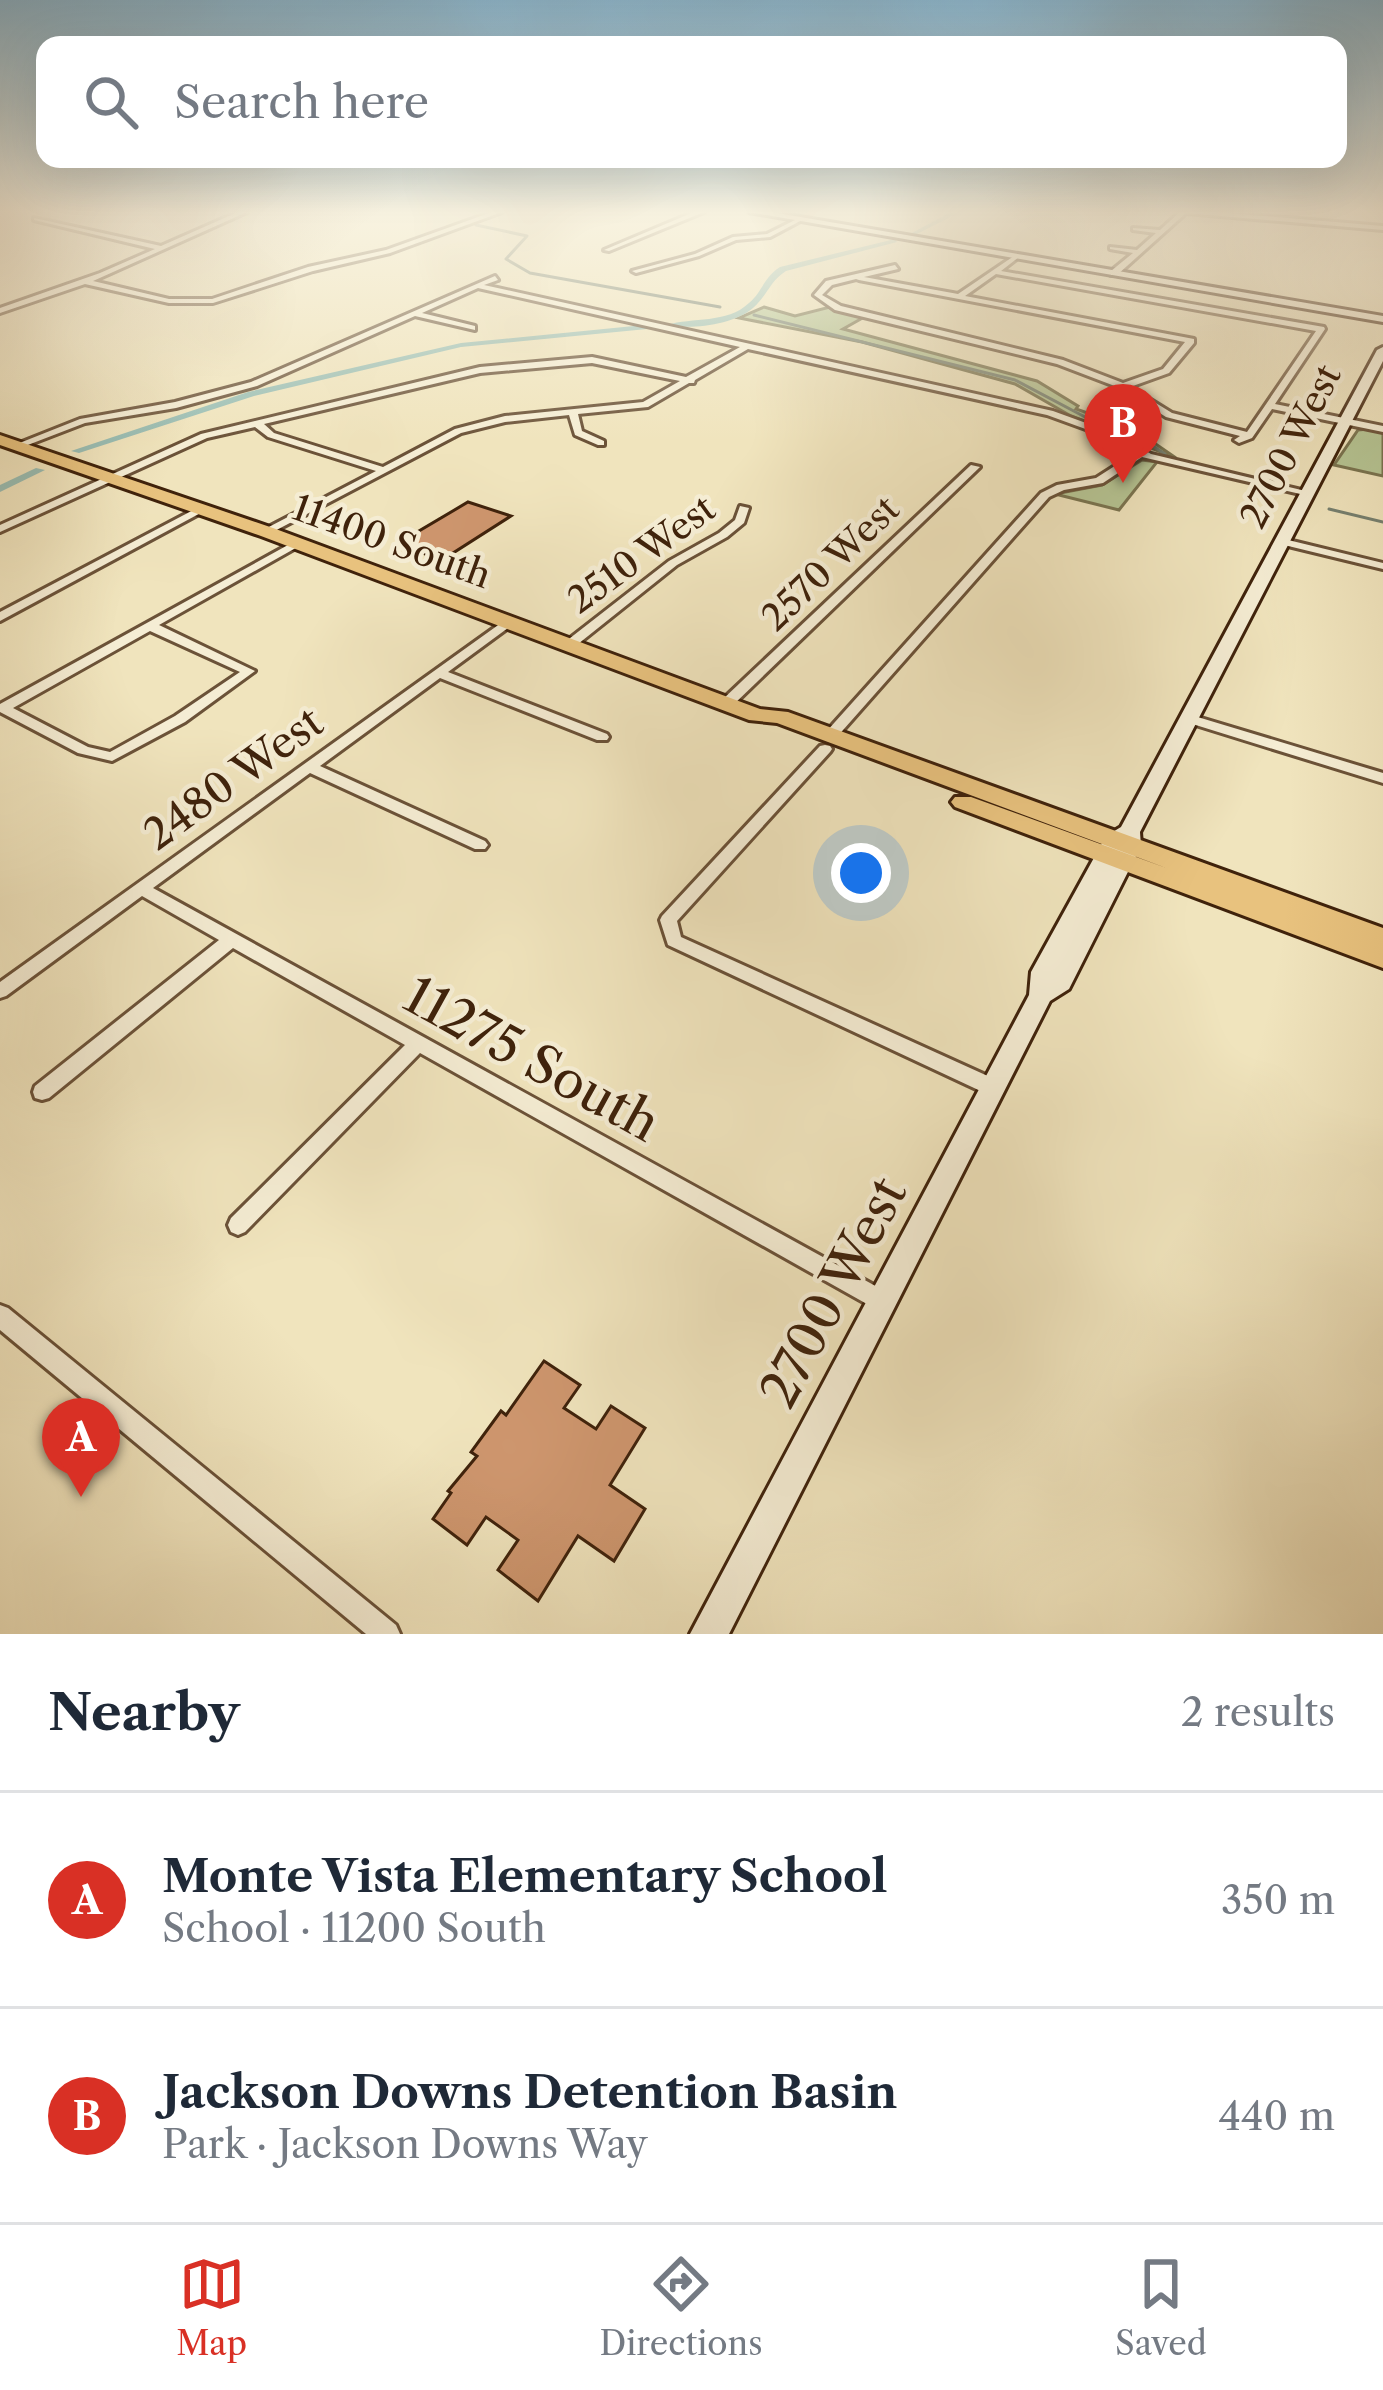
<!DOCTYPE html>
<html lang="en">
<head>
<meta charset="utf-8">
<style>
  :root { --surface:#fff; --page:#f2f2f3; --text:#1f2937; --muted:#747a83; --line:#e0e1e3; --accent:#d93025 }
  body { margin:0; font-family:"Libre Caslon Text",serif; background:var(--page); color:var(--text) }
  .you { position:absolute; left:861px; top:873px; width:42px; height:42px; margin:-30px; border:9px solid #fff; border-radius:50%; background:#1a73e8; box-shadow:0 0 0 18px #1a73e833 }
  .badge { display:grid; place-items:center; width:78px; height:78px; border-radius:50%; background:var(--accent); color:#fff; font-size:39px; font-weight:700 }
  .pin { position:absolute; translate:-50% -99px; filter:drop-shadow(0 3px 6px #0008) }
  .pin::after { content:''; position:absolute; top:63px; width:42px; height:36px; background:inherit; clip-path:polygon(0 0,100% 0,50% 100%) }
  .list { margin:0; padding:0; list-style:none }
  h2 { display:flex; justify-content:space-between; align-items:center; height:156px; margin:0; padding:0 48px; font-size:51px }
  h2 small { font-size:39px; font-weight:400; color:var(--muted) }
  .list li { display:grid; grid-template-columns:78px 1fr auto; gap:36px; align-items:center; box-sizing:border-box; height:216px; padding:0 48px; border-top:3px solid var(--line) }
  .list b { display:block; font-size:45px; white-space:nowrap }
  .list p { margin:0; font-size:39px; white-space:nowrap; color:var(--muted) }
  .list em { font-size:39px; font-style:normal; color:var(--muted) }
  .icon { flex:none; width:66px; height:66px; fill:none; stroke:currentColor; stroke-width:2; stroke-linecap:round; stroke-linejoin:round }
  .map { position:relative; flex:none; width:1383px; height:1634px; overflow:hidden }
  .search { position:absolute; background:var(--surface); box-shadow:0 12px 48px #0002; left:36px; right:36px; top:36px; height:132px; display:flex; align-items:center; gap:30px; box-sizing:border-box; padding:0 42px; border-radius:24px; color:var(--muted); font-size:45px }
  .sheet { height:588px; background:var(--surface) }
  nav { display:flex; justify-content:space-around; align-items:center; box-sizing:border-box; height:168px; border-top:3px solid var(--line); background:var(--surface); font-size:33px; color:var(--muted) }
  nav a { display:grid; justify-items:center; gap:6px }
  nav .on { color:var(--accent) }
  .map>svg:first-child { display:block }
  .green { fill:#b6c594; stroke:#7a7450; stroke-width:3 }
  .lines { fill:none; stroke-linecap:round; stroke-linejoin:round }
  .stream { stroke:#768070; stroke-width:3 }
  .canal { fill:#9abeb4; fill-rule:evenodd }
  .building { fill:#ce966e; stroke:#3f220b; stroke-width:3 }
  .street-casing { stroke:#6b5238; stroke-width:6 }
  .secondary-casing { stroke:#3f220b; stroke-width:6 }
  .primary-casing { stroke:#3f220b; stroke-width:6 }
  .street { fill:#f5edd4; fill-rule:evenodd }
  .secondary { fill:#f5edd4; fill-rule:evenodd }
  .primary { fill:#e8c27e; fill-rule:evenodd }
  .labels { text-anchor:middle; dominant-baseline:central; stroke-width:9; stroke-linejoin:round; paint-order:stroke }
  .far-street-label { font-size:36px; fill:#3f220b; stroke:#f5edd4 }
  .street-label { font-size:42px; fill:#3f220b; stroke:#f5edd4 }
  .near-street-label { font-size:51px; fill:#3f220b; stroke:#f5edd4 }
</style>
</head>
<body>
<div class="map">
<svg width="1383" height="1634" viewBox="0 0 1383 1634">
  <rect width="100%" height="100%" fill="#f0e4bd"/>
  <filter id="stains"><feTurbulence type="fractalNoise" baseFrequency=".00167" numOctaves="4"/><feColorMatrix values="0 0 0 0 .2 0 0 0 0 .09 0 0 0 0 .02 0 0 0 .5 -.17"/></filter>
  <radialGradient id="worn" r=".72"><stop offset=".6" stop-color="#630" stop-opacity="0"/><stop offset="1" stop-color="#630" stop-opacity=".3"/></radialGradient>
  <g class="green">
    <path d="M764,307L795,316L830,307L866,316L843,329L1037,381L1078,406L1076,409L1134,429L1176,458L1071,416L1015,384L862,342L739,318Z"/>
    <path d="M1368,429L1383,432V476L1334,465L1358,430Z"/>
    <path d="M1142,460L1157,462L1119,510L1055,494L1102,485Z"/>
  </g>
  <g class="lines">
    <g class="stream">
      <path d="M476,225L527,236L506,259L530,273L720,307"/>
      <path d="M754,315L1015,380L1087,418L1141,438L1165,454"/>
      <path d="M1329,509L1383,522"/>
    </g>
    <g class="canal">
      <path d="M951,212H960L913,236L908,235Z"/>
      <path d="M895,239L897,242L786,271C770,281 767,296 753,308C734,325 690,330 667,325C692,317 727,324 749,303C763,291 763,278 780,267Z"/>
      <path d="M644,325H647V329L461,347L254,396L79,453L71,451L248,392L461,343Z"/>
      <path d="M36,468L45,470L0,492V485Z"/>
    </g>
  </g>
  <g class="building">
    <path d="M468,502L511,516L442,560L397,544Z"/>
    <path d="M544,1361L580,1385L564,1408L596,1429L611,1406L645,1428L610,1485L645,1509L614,1561L578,1536L538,1601L498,1570L518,1540L486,1517L467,1545L433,1519L451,1493L448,1491L477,1456L471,1452L501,1411L506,1415Z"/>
  </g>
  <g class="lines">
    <defs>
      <g id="street">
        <path d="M238,212H247L93,281L169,299H212L308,267L386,250L492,212H502L390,253L313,271L213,303H169L85,284L0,313V308L100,273L155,249L34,220V218L161,246Z"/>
        <path d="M694,212H704L609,251L604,250Z"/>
        <path d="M1180,212H1216L1383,226V230L1186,213L1117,275H1111V271L1133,253L1110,249V247L1137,250L1156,233L1133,230V228L1160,230Z"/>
        <path d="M797,219L802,220L770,237L736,240L699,256L636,273L632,271L695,254L733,237L767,234Z"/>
        <path d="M1014,256L1019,257L1001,271L1324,327L1325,329L1275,404L1383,426V432L1272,409L1252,438L1239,443L1234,440L1240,436L1166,417L1120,388L1057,364L835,310L814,295L826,281L895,265L898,269L864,277L958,294ZM996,274L1316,331L1247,432L1172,413L1130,387L1169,373L1194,343V339L965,296ZM856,279L859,280L1185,342L1163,369L1123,383L1063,360L841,306L822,295L832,285Z"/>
        <path d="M495,276L498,280L484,285L1053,411L1119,435L1151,454L1314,493L1309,496L1142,457L1103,483L1064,490L1049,497L836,738H826L824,735L826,732L1041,493L1057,485L1096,478L1135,453L1113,439L1047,415L748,349L695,380L694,383H689L648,407L578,414L582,431L604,441V445H598L575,435L569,415L505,422L461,433L267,535L263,534V530L376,471L268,437L255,427L207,438L0,532V525L201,434L480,367L592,357L686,377L740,347L478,288L422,313L475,326V330L415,316L257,386L176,408L85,423L20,448L12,446L80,419L175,402L251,382ZM592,363L680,381L643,402L505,416L455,429L383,467L274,433L264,424L480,373Z"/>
        <path d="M971,465L980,467L732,706H722L720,703L722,700Z"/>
        <path d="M740,506L749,508L744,523L727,537L677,565L573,648H565V642L669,561L719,533L735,520Z"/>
        <path d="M199,507L208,509L0,621V612Z"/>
        <path d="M1284,539L1383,563V569L1280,544L1278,542Z"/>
        <path d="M297,540L303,543L301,545L159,625L255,671L185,722L112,761L78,753L0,712V704ZM150,631L240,672L175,716L110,752L88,747L13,708Z"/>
        <path d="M508,618L512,619V625L448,672L607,734L609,737L607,740H597L440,678L320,766L485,841L488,845L485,849H475L310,773L153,888L890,1294L893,1301L890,1308L882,1312L874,1308L420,1053L245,1232L238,1235L231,1232L228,1225L231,1218L405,1045L233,948L49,1098L42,1100L35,1098L33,1092L35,1086L219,940L142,896L6,996L0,998V982Z"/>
        <path d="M1191,715L1383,773V783L1186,722L1184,719Z"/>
        <path d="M825,745L830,746L832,749L830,752L677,921L681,937L1001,1082L1003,1088L1001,1094L994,1096L987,1094L668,945L660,920L662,916L820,746Z"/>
        <path d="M0,1305L8,1308L396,1625L400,1634H366L0,1330Z"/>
      </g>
      <g id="secondary">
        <path d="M749,212H771L1383,316V322Z"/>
        <path d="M1383,347V361L1140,832L1141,846L1069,989L1050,1001L729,1634H690L1029,995L1031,972L1106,836L1121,827L1377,350Z"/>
      </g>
      <path id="primary" d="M0,435L273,528L760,709L788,712L1383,928V968L955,807L951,802L955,797H971L1169,869L777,723L749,720L261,536L0,445Z"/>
    </defs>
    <use href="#street" class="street-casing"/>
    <use href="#secondary" class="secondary-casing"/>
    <use href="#primary" class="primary-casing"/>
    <use href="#street" class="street"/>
    <use href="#secondary" class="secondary"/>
    <use href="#primary" class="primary"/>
  </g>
  <linearGradient id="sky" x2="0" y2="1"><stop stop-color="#89b8d3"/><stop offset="0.48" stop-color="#f8f3e1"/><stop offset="1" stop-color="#f8f3e1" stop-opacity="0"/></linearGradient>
  <rect width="1383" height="441" fill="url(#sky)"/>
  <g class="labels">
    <g class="far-street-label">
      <text transform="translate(1290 446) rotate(-63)">2700 West</text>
      <text transform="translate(392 541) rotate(20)">11400 South</text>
      <text transform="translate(641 554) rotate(-36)">2510 West</text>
      <text transform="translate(830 563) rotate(-44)">2570 West</text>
    </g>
    <g class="street-label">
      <text transform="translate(233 778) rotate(-36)">2480 West</text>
    </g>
    <g class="near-street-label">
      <text transform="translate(532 1059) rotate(29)">11275 South</text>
      <text transform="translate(833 1292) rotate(-62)">2700 West</text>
    </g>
  </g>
  <rect width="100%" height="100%" filter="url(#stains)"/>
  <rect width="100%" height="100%" fill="url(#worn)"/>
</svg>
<div class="you"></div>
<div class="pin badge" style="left:81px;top:1497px">A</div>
<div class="pin badge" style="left:1123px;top:483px">B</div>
<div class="search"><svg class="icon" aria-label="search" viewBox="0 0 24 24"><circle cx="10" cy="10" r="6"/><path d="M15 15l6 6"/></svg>Search here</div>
</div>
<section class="sheet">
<h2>Nearby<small>2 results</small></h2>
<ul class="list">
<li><span class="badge">A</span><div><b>Monte Vista Elementary School</b><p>School · 11200 South</p></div><em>350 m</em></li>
<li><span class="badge">B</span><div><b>Jackson Downs Detention Basin</b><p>Park · Jackson Downs Way</p></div><em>440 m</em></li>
</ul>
</section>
<nav>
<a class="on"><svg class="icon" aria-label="map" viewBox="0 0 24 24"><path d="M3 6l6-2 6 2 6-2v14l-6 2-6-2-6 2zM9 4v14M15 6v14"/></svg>Map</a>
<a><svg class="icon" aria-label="directions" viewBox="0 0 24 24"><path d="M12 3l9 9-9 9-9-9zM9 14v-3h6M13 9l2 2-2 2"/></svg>Directions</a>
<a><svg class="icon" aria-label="saved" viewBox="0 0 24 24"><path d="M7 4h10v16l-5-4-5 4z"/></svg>Saved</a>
</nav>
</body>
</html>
